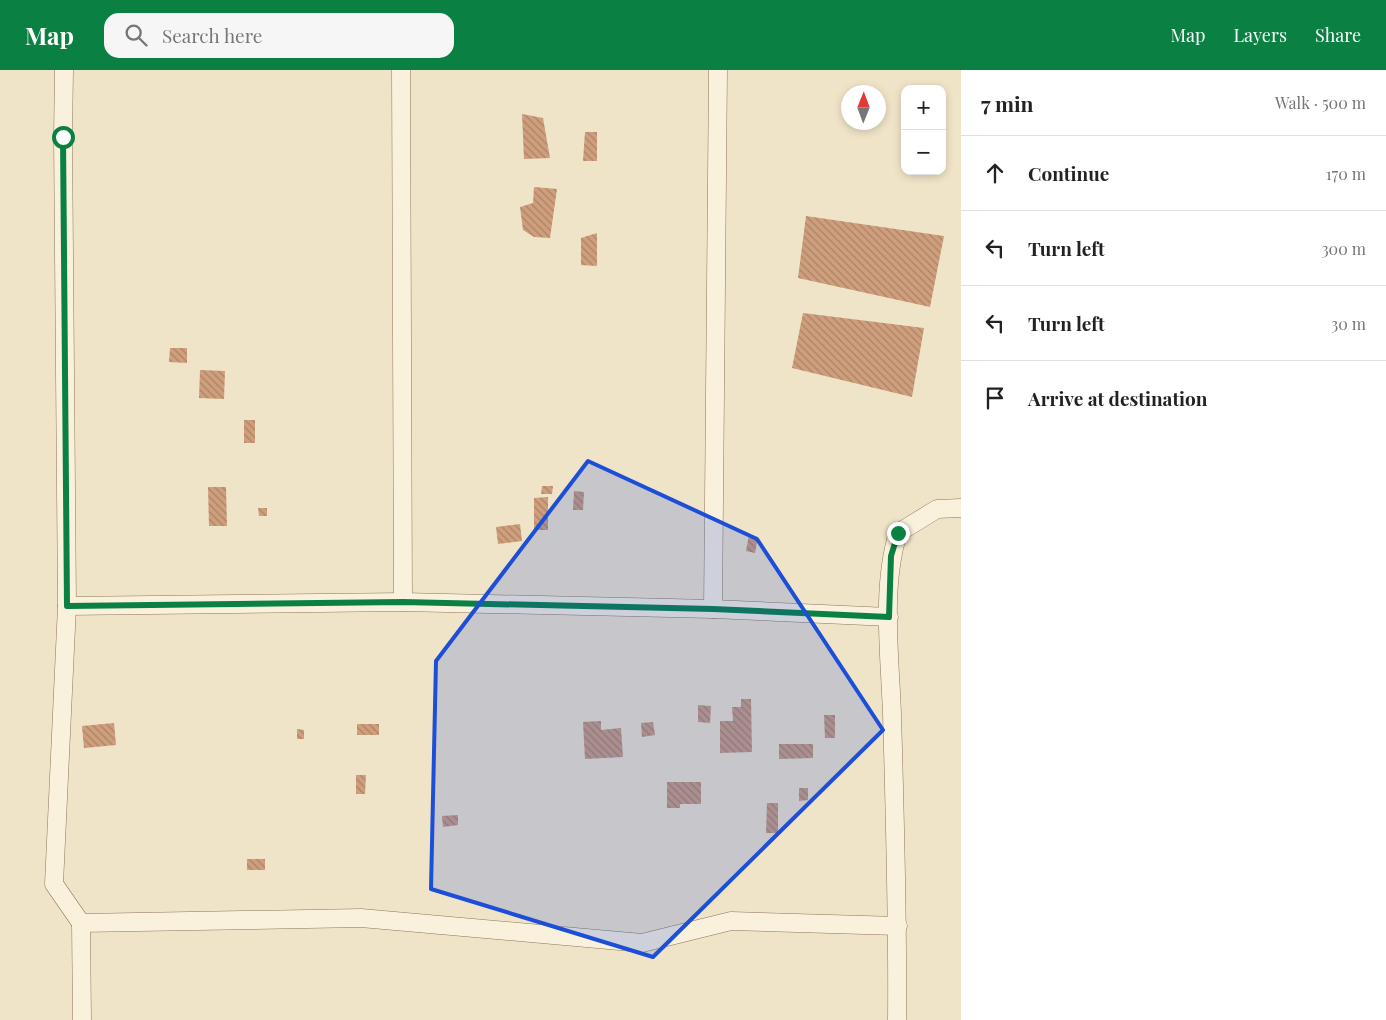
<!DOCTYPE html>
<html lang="en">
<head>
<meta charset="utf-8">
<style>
  :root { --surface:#fff; --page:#f6f6f6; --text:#222; --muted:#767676; --line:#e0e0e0; --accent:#0b8043 }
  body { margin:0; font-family:"Playfair Display",serif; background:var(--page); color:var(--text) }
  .controls { position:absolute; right:15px; top:15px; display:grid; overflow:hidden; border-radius:10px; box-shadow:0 2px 8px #0003 }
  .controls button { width:45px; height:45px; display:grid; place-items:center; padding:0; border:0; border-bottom:1px solid var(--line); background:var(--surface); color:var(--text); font:25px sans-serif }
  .compass { position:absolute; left:841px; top:15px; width:45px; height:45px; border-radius:50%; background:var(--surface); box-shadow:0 2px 8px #0003; rotate:1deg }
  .stop { position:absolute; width:15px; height:15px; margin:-11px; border:4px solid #0b8043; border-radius:50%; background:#fff }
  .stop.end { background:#0b8043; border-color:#fff; box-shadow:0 1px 5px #0008 }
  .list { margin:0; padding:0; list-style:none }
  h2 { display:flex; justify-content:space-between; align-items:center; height:65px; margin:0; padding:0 20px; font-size:21px }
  h2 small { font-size:16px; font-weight:400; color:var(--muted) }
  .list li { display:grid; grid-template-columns:32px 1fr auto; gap:15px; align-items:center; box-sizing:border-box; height:75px; padding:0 20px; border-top:1px solid var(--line) }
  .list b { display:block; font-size:19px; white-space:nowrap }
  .list em { font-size:16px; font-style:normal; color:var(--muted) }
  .icon { flex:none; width:28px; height:28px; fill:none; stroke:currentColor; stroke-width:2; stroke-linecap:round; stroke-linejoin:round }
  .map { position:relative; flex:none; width:961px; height:950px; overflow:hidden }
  header { display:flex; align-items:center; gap:30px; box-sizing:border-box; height:70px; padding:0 25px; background:var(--accent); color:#fff }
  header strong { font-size:24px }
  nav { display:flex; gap:28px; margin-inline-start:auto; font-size:18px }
  .search { width:350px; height:45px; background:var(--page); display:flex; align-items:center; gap:12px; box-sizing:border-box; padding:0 18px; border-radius:15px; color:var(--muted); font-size:19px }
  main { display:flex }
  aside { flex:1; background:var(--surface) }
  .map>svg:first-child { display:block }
  .building { fill:url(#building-back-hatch) }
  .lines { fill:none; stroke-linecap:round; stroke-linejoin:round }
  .minor-casing { stroke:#8d765c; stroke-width:19 }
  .minor { stroke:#faf1dc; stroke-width:18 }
  .route { stroke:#0b8043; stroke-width:6 }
  .marked { fill:#1d4ed8; fill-opacity:0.2; stroke:#1d4ed8; stroke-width:4; stroke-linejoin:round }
</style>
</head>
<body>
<header>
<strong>Map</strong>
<div class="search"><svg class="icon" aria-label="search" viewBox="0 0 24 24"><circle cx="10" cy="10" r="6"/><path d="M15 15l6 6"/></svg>Search here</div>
<nav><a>Map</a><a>Layers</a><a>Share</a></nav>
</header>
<main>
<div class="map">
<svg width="961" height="950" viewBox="0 0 961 950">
  <defs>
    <pattern id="building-back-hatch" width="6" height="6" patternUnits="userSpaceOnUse" patternTransform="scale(1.25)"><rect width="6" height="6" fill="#cf9f7d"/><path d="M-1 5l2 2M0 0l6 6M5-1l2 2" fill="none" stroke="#a98266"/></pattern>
  </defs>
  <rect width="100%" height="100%" fill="#f0e4c8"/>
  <g class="building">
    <path d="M522,44L543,48L550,88L524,89Z"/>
    <path d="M585,62H597V91H583Z"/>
    <path d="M534,117L557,119L550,168L534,167L523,160L520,137L533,133Z"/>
    <path d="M806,146L944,166L930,237L798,208Z"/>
    <path d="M597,163V196L581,195V168Z"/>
    <path d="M803,243L924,258L912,327L792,298Z"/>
    <path d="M170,278H187V293L169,292Z"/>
    <path d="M200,300L225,301L224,329L199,328Z"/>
    <rect x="244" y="350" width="11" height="23"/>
    <path d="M542,416H553L552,424H541Z"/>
    <path d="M208,417H226L227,456H209Z"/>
    <path d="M574,421L584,422L583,440H573Z"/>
    <path d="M548,427V460H534V428Z"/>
    <path d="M258,438H267V446H259Z"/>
    <path d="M520,454L522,471L498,474L496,457Z"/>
    <path d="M749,465L758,467L755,483L746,481Z"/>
    <path d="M741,629H751L752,682L720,683V651H733L732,637H741Z"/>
    <path d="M698,635L711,636L710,653L698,652Z"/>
    <path d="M824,645H835V668H825Z"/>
    <path d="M601,651V660L621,658L623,687L585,689L583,652Z"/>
    <path d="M653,652L655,665L642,667L641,653Z"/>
    <path d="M114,653L116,675L84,678L82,656Z"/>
    <rect x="357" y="654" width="22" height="11"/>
    <path d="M297,659L304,660V669H297Z"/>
    <path d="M779,674H813V688L779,689Z"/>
    <path d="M356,705H366L365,724H356Z"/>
    <path d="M667,712H701V734H680V738H667Z"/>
    <path d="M799,718H808V730L799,731Z"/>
    <path d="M767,733H778V763H766Z"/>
    <path d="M458,745V755L443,757L442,746Z"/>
    <rect x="247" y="789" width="18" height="11"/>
  </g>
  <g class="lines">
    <defs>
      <g id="minor">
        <path d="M64,0L63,67L67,536L54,814L81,853L361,848L642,873L731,851L898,856"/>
        <path d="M401,0L403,532"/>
        <path d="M67,536L403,532L713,539L889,547"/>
        <path d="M713,539L718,0"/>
        <path d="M81,853L82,950"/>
        <path d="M897,950C898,848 895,746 892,644C890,587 881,518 898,463L937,439L961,438"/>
      </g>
    </defs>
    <use href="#minor" class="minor-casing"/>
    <use href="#minor" class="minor"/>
  </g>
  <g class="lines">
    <path class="route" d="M63,67L67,536L403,532L713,539L889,547L891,486L898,463"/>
  </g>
  <path class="marked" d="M588,391L757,469L883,660L653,887L431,819L436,591Z"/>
</svg>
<div class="controls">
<button>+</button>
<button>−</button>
</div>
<svg class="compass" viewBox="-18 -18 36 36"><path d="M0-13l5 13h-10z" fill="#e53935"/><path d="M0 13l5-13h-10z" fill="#767676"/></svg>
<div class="stop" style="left:63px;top:67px"></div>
<div class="stop end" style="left:898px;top:463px"></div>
</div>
<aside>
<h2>7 min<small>Walk · 500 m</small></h2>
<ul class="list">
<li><svg class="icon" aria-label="ahead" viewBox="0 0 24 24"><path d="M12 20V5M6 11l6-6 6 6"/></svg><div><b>Continue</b></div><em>170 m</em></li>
<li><svg class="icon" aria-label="left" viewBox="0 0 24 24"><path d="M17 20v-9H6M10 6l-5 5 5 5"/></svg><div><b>Turn left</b></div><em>300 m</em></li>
<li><svg class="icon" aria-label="left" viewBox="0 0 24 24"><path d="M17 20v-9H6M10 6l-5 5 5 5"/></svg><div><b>Turn left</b></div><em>30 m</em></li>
<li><svg class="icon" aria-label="arrive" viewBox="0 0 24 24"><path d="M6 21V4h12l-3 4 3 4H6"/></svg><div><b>Arrive at destination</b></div></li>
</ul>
</aside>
</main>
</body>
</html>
